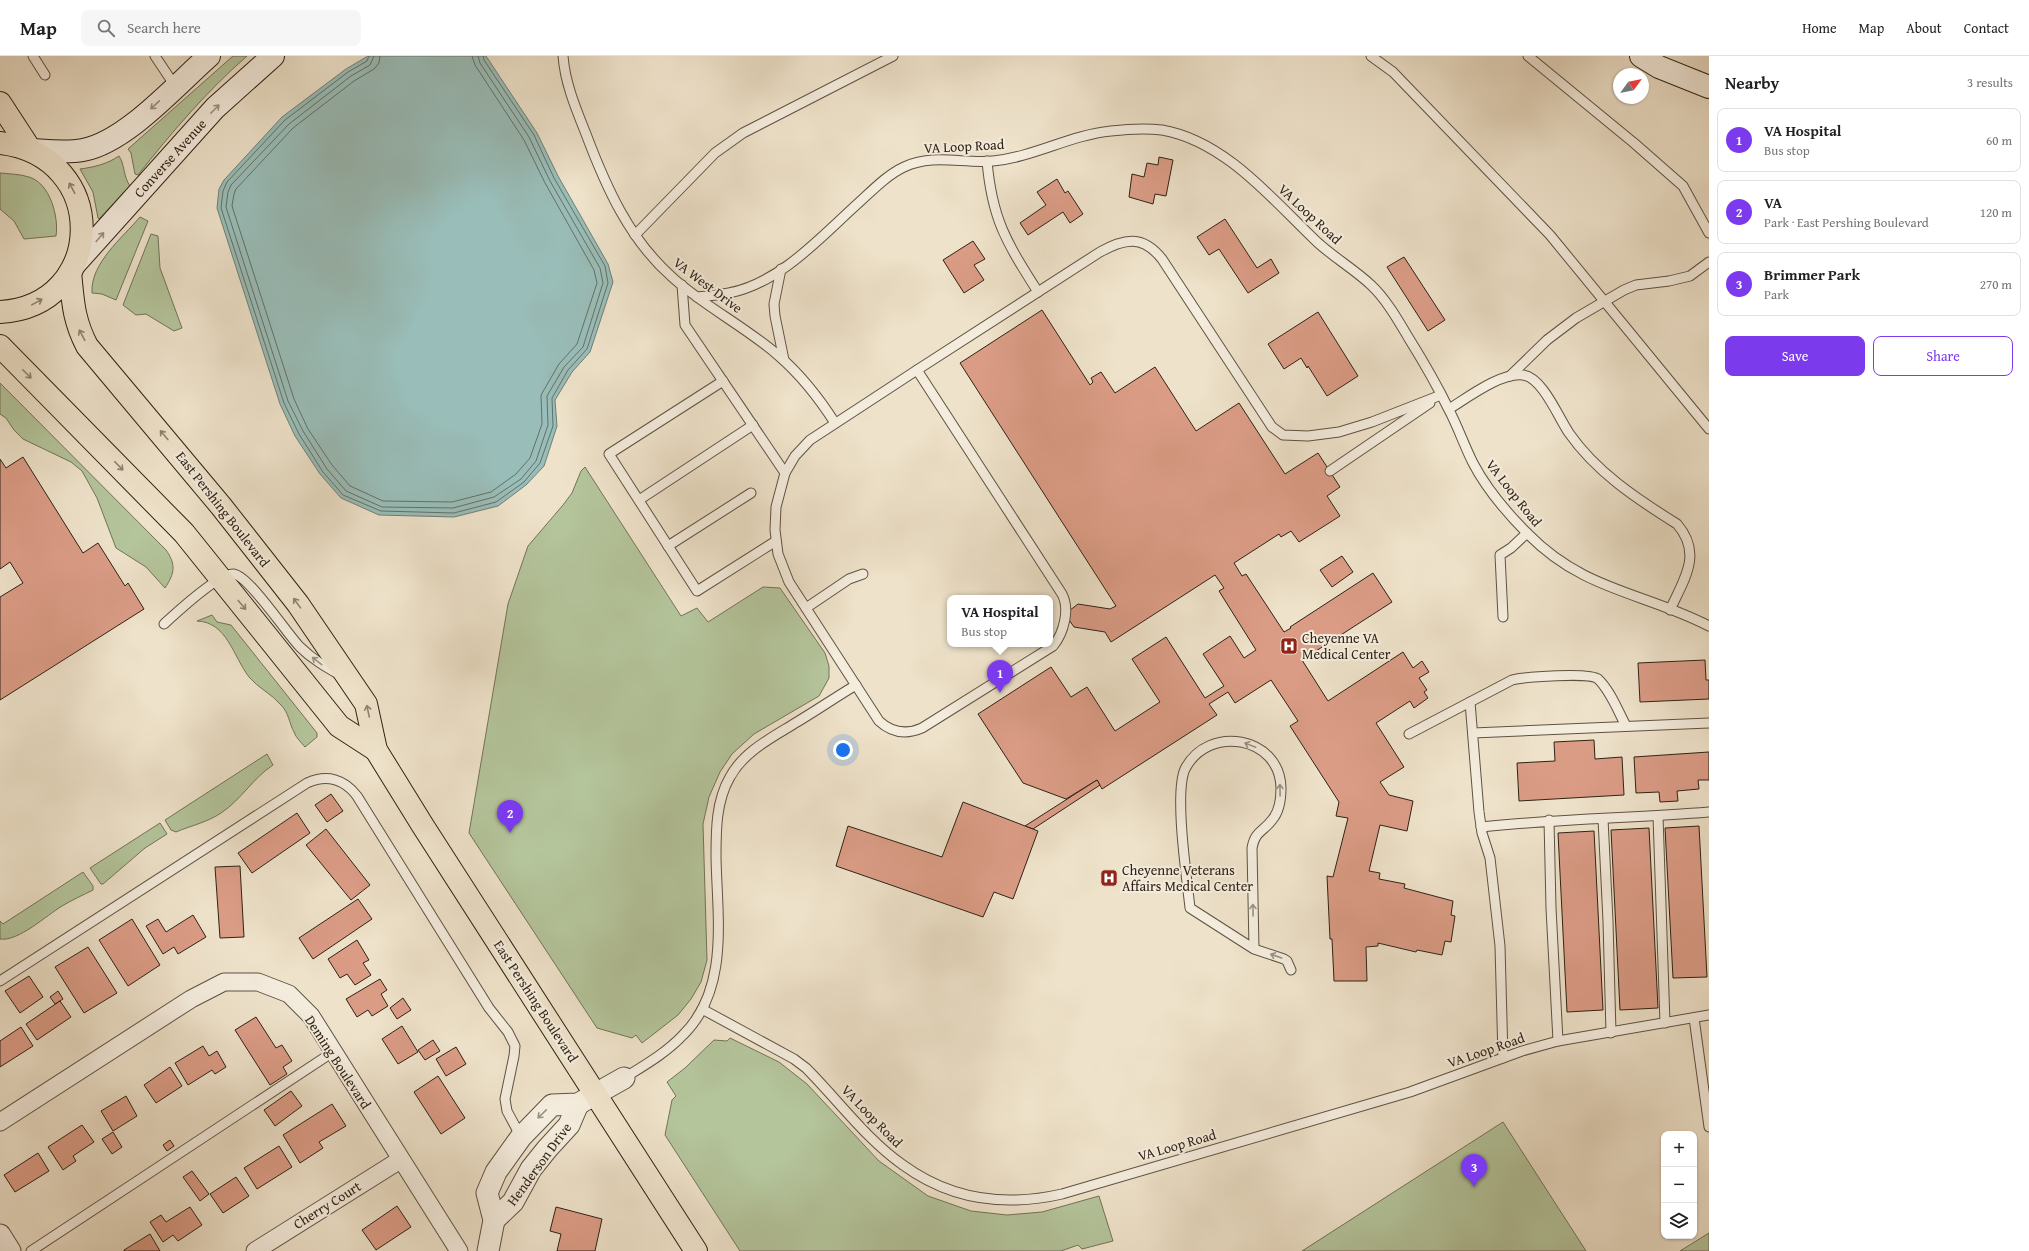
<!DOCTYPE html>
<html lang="en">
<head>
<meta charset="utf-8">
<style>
  :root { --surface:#fff; --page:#f6f6f6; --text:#202124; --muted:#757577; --line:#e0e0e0; --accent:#7c3aed }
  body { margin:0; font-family:"Gentium Book Plus",serif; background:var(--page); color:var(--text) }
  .controls { position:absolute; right:12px; bottom:12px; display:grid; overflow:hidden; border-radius:8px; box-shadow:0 1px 3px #0004 }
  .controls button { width:36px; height:36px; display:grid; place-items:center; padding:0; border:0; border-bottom:1px solid var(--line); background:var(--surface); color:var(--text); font:20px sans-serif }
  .compass { position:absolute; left:1613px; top:12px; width:36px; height:36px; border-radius:50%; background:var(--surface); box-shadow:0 1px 3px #0004; rotate:57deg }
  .you { position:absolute; left:843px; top:694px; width:14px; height:14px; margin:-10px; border:3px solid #fff; border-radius:50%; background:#1a73e8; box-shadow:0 0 0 6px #1a73e833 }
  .badge { display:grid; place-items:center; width:26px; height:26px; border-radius:50%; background:var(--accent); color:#fff; font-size:13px; font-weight:700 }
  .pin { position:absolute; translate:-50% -33px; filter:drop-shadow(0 1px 2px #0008) }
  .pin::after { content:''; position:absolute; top:21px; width:14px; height:12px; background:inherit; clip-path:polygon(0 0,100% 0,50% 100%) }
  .popup { position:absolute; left:947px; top:539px; width:106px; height:52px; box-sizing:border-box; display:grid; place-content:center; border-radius:8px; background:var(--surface); filter:drop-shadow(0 1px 3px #0005); font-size:13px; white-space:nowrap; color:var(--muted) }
  .popup b { font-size:15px; color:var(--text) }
  .popup::after { content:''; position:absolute; left:50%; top:100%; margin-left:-8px; border:8px solid transparent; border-top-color:var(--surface) }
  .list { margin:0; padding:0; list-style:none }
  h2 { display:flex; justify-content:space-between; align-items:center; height:52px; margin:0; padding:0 16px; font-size:17px }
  h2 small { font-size:13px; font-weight:400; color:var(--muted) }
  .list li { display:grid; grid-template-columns:26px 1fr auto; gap:12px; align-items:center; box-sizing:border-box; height:64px; margin:0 8px 8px; padding:0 8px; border:1px solid var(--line); border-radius:8px }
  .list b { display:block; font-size:15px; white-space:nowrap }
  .list p { margin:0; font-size:13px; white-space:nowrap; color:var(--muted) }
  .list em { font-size:13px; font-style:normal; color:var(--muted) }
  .actions { display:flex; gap:8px; padding:12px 16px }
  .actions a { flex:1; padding:9px 0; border:1px solid var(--accent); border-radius:8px; text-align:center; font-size:14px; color:var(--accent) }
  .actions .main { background:var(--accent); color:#fff }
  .icon { flex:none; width:22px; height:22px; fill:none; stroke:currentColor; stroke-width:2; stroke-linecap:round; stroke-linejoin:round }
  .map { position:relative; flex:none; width:1709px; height:1195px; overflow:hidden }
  header { display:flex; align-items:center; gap:24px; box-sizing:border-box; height:56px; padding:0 20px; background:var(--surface); border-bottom:1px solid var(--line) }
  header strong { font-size:19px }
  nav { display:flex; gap:22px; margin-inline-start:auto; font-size:14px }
  .search { width:280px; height:36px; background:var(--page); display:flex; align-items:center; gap:10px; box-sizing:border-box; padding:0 14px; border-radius:8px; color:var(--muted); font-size:15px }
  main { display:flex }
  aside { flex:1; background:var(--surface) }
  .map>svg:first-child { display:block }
  .green { fill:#b4c49b; stroke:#727358 }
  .water { fill:#99bdb8; stroke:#6f7f76 }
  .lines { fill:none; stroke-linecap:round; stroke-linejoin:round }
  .shore { stroke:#647066; stroke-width:1 }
  .building { fill:#db9c86; stroke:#2f2214 }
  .service-casing { stroke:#5f5242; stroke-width:11 }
  .minor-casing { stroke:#5f5242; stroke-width:19 }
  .tertiary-casing { stroke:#5f5242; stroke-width:23 }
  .secondary-casing { stroke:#2f2214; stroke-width:24 }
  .primary-casing { stroke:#2f2214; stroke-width:24 }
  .service { stroke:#f4ecdd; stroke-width:9 }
  .minor { stroke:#f4ecdd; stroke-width:17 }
  .tertiary { stroke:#f4ecdd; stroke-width:21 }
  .secondary { stroke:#f4ecdd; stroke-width:22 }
  .primary { stroke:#eee2ca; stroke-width:22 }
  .oneway { stroke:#9b9183 }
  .oneway2 { stroke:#8e826f }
  .labels { text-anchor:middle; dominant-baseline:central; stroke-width:4; stroke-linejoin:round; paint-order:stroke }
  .street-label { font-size:14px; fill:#2f2214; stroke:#f4ecdd }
  .poi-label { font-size:14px; fill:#2f2214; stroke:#f4ecdd; text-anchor:start }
</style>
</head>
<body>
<header>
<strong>Map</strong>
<div class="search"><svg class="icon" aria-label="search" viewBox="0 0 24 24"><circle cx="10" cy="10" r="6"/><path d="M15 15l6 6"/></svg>Search here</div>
<nav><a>Home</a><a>Map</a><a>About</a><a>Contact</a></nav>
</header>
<main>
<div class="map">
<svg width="1709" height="1195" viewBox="0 0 1709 1195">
  <rect width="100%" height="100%" fill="#eee2ca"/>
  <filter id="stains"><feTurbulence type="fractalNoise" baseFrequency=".005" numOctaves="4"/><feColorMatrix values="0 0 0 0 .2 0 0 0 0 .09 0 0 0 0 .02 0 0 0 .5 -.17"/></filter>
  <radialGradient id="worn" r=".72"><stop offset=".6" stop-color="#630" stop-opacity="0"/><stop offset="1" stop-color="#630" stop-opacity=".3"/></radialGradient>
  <g class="green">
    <path d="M233,0H247C207,35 171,77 138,119L135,118L131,97L128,93Z"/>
    <path d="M119,100C125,109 123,120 130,130L99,163L98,162L93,136L80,113C95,111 107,108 119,100Z"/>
    <path d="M0,117C9,118 20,118 29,121C50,127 59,161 56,180L24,183L14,165L0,153Z"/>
    <path d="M140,161L148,165L116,244L102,238L92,237C90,208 122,182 140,161Z"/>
    <path d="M151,178L158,180L160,212L182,272L174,275L146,258L136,259L123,249Z"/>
    <path d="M0,327L166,494C176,508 175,517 165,532L146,511L116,492L97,442L82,415L71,406L23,383L14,374L6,362L0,358Z"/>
    <path d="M585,411L681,560L697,552L708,566L763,531L780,532L825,597L829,610V622L819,640L754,678L732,698L720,716L709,741L703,768L707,904L701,926L691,943L678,959L642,987L636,979L632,982L597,972L469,777L508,548L528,490L563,449L572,437L581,415Z"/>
    <path d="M212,559L217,566L231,569L317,677V681L305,691C301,686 296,682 294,676C289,667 289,657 281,649C272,638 258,632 249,621C233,600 227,566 197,565Z"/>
    <path d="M267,698L273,709C253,722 241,744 221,757C208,766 190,770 176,776L171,774L165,764Z"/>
    <path d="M160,767L167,778L145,792L103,828H101L90,812Z"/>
    <path d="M83,816L93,830V834C83,839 72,844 62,850C47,859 18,886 0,883V865L3,868Z"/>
    <path d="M730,982L779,1006L807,1028L879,1105L928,1140L971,1155L1007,1159L1042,1156L1099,1140L1113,1185L1082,1193L1078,1189L1061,1195H740L665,1079L672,1044L676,1040L667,1026L685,1012L714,984L727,985Z"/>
    <path d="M1503,1066L1586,1195H1302Z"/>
    <path d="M1709,1177V1195H1680Z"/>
  </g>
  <path class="water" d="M368,0H486L537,77L558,120L608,208L613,226L590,296L572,316L555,344L557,370L544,410L526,429L498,450L454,461L379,459L341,442L320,418L295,380L280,348L217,152L219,133L224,124L282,61L346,13Z"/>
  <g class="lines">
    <g class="shore">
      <path d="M369,0L367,5L348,16L285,64L227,126L223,135L221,152L284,347L299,378L323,416L343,439L381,455L454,457L496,446L524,426L540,407L553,370L552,342L568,314L587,293L608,227L605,210L554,122L534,79L484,4L483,0"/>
      <path d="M374,0L370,9L351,20L289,68L231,129L228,136L226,151L288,345L303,375L327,413L346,435L382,451L453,452L494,441L521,423L536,405L548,369L547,340L564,311L583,291L603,227L600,212L550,125L529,81L480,7L478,0"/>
      <path d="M380,0L379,7L374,13L354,25L293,72L236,133L234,138L232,150L294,343L308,373L332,409L350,430L383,445L452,446L491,436L516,418L530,402L542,368L541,339L559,308L577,288L597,227L594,214L545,127L524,84L475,9L472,0"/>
    </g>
  </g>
  <g class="building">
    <path d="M1159,101L1173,104L1166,140L1155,138L1153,148L1129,141L1132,118L1144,121L1147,107L1158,109Z"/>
    <path d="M1057,123L1065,137L1068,135L1083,158L1070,167L1063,156L1028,179L1020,167L1046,149L1037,136Z"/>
    <path d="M1225,163L1257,212L1271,203L1279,217L1248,237L1219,193L1209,199L1197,181Z"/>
    <path d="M973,185L985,203L974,209L984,224L964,237L943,204Z"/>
    <path d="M1404,201L1445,264L1428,275L1387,211Z"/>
    <path d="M1042,254L1090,329L1093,326L1091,322L1101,316L1115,337L1155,311L1196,375L1239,347L1285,418L1318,397L1340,431L1327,440L1340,460L1299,486L1291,475L1281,481L1279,478L1234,507L1242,520L1246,518L1284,576L1291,572L1290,571L1373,517L1392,546L1302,604L1328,645L1403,596L1413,612L1422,605L1429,616L1419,622L1427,634L1424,636L1428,642L1414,652L1410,645L1376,667L1404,711L1380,726L1389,739L1413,745L1407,775L1380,769L1369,815L1380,817L1379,823L1405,828L1404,832L1453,845L1451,859L1455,860L1451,886L1445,885L1442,899L1417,894L1416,896L1378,887V890L1366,891L1367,925H1334L1332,883H1330L1327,820L1333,821L1348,762L1336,760L1339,746L1290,670L1298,665L1271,624L1235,647L1228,636L1209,648L1217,659L1102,733L1097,724L1066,743L1023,727L978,658L1051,611L1071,641L1087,631L1115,675L1160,646L1132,603L1166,581L1205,642L1224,630L1203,598L1230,580L1244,602L1256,594L1219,535L1224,532L1215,519L1111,586L1105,576L1074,571L1065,558L1078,548L1110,553L1116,550L960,307Z"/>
    <path d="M1318,256L1358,320L1327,340L1308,310L1307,312L1301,302L1284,313L1268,288Z"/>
    <path d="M23,401L83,497L98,487L125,530L128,527L144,553L0,644V541L23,527L10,506L0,513V403L6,412Z"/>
    <path d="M1342,500L1353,516L1332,531L1320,514Z"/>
    <path d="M1705,604L1706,624H1709V643L1640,646L1638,607Z"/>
    <path d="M1594,684L1595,703L1622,701L1624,739L1519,745L1517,707L1555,705L1554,686Z"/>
    <path d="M1709,696V724H1698L1699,733L1677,735L1678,745L1660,746L1659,736L1636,737L1634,701Z"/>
    <path d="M1097,724L1100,729L1033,773L1025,770Z"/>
    <path d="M331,738L343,755L327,766L315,749Z"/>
    <path d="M963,746L1038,775L1013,843L994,836L983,861L836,810L848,770L942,801Z"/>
    <path d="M297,757L310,777L252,817L238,797Z"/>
    <path d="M1699,770L1707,921L1673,922L1665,772Z"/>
    <path d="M1649,772L1658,952L1620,954L1611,774Z"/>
    <path d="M326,773L370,829L351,844L306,789Z"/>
    <path d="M1594,775L1603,954L1567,956L1558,777Z"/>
    <path d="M240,810L244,881L220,882L215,811Z"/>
    <path d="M358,843L372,863L313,903L299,882Z"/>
    <path d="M193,859L206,881L178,898L174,891L163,898L146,870L158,863L166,876Z"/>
    <path d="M132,863L160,909L128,930L99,884Z"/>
    <path d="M357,884L369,904L363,907L371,919L355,929L347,918L340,922L328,903Z"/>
    <path d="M88,891L117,937L84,957L55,911Z"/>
    <path d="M29,920L43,941L20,957L5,935Z"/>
    <path d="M380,923L387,934L381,938L388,950L372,960L368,954L357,961L346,943Z"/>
    <path d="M58,935L63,943L55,948L50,941Z"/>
    <path d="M403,942L411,954L397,963L390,952Z"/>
    <path d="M60,945L71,961L37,984L26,968Z"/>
    <path d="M256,961L276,992L282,989L292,1005L283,1011L287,1018L270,1029L235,974Z"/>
    <path d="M402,970L418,996L398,1008L382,983Z"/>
    <path d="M21,971L33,990L0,1011V985Z"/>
    <path d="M433,984L440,995L425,1004L418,994Z"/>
    <path d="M203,990L209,1000L217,995L226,1011L215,1018L212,1014L188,1029L175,1007Z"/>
    <path d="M456,991L466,1008L446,1020L436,1003Z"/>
    <path d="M170,1011L182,1030L156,1047L144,1029Z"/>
    <path d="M438,1020L465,1062L441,1078L414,1036Z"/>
    <path d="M291,1035L302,1050L275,1070L264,1054Z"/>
    <path d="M126,1040L137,1060L113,1075L101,1055Z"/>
    <path d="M332,1048L346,1070L319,1086L323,1092L300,1107L283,1079Z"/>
    <path d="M82,1069L94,1086L73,1100L76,1105L63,1114L48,1091Z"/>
    <path d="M113,1076L122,1091L112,1098L102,1083Z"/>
    <path d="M170,1084L174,1090L167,1095L163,1089Z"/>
    <path d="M279,1090L292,1111L257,1133L244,1112Z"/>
    <path d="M38,1097L49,1115L15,1136L4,1119Z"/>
    <path d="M192,1115L209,1138L200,1145L183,1121Z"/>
    <path d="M236,1121L249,1140L223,1157L210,1138Z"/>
    <path d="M397,1150L411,1171L376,1194L362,1174Z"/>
    <path d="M190,1151L202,1169L178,1185L173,1179L163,1186L150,1166L161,1159L166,1166Z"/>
    <path d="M556,1151L602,1163L595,1195H557L561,1178L550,1175Z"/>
    <path d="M150,1178L160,1195H124V1194Z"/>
  </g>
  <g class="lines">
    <defs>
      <g id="service">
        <path d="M33,0L45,19"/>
        <path d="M155,0L175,30"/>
        <path d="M563,0C565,27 576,53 586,78C606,131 629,183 672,221C705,251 746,271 779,300C802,320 819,342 835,367"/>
        <path d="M1371,0L1393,16L1550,179L1709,373"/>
        <path d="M1528,0L1634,87L1683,130L1709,177"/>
        <path d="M987,105C992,164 1007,187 1038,236"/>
        <path d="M635,179L715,97L743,77L893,0"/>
        <path d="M781,213L774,248L775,260L784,304"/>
        <path d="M682,229L685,269L785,417"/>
        <path d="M697,241C708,240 719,239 729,237C779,227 818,184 854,151C870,137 885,120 904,111C933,97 963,108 993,105C1034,101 1070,79 1111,75C1128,73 1145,72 1162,74C1225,85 1272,143 1316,185C1333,201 1354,213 1371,229C1386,243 1398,264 1408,281C1423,305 1437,329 1449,354C1458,371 1464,389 1473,407C1486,432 1507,457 1528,478C1584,535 1643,536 1709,570"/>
        <path d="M917,314L1062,538C1070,553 1064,577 1053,590L922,672C906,679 892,677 879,665L789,526L778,498L775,474L776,451L785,417L795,400L810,384Z"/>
        <path d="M917,314L1100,196C1125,182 1143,179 1162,203L1272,371L1283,379L1308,380L1339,376L1372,366L1441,339"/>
        <path d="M1510,320L1547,284L1576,262L1624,234L1636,229L1669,225L1690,220L1709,206"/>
        <path d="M723,325L609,398L697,535L776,485"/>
        <path d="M1449,353C1467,342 1501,316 1523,319C1543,322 1558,361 1569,377C1596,416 1637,443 1677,468C1703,498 1684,523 1670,554"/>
        <path d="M1330,415L1430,347"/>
        <path d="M639,444L753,369"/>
        <path d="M668,490L751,437"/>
        <path d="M806,552L849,523L863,518"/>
        <path d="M1503,561L1500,499L1511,492L1527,477"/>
        <path d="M164,568C176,557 218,518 233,518C248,518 287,578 300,591C312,603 326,611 340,619"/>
        <path d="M1470,646L1479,756L1482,777L1490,802L1500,890L1503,1002"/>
        <path d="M1473,677L1709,667"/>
        <path d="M1409,678L1512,624C1524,621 1590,616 1598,623C1610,634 1618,655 1626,670"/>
        <path d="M1658,760L1665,967"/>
        <path d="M1603,763L1608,865L1611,977"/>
        <path d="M1549,764L1551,852L1558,985"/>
        <path d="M1481,771C1557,763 1633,762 1709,756"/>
        <path d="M1254,893L1252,792C1255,775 1263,776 1272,764C1279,756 1281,742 1281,732C1280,680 1208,668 1185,713C1174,737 1187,823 1190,852L1254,893L1284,903L1287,905L1291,914"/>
        <path d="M0,925L307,727C327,718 344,723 357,740L489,952L508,976L515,990L514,1000L505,1043L507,1055L521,1081"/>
        <path d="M702,953L794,1003L806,1012C838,1044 866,1083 903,1109C951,1144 1005,1151 1062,1138L1410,1036L1522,995L1558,985L1709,959"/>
        <path d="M1694,962L1709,1071"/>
        <path d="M624,1022C645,1009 666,997 683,979C730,933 717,860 716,801C716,774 716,745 730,721C744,695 773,681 797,666C817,654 836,641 856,629"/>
        <path d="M31,1195L333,996"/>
      </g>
      <g id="minor">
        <path d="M0,1066L191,943L224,926H258L289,938L311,960L459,1195"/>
        <path d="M255,1195L400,1104"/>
      </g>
      <g id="tertiary">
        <path d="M494,1164L513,1146L531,1113L547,1093L569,1069L578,1048"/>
        <path d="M0,1179L10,1195"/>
        <path d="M488,1195L494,1164L487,1137L496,1116L521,1081L552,1049L578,1048L624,1022"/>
      </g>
      <g id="secondary">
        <path d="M1641,0L1659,11L1709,31"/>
        <path d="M32,94C49,95 67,97 83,94C126,86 176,29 209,0"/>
        <path d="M74,209L215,52L273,0"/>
      </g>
      <g id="primary">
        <path d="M0,47L30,93"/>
        <path d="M0,87C111,100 107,250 0,256"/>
        <path d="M70,216C73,245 73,263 87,290L221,450L298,548L366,648L376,694L423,770L696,1195"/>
        <path d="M0,290L184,477L339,670L376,694"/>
      </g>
    </defs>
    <use href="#service" class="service-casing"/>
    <use href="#minor" class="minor-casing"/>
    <use href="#tertiary" class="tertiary-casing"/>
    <use href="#secondary" class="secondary-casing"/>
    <use href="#primary" class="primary-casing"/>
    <use href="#service" class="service"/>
    <use href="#minor" class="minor"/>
    <use href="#tertiary" class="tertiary"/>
    <use href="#secondary" class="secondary"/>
    <use href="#primary" class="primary"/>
  </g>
  <defs><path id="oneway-shaft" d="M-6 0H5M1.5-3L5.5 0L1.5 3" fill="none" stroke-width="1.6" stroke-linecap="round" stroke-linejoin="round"/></defs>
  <g class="oneway">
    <use href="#oneway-shaft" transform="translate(155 49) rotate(137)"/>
    <use href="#oneway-shaft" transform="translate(215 53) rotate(-45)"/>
    <use href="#oneway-shaft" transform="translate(100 181) rotate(-50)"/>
    <use href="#oneway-shaft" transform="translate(317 605) rotate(-142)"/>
    <use href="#oneway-shaft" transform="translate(1250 689) rotate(-158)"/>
    <use href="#oneway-shaft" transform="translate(1280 734) rotate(-91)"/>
    <use href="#oneway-shaft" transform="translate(1253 854) rotate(-91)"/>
    <use href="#oneway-shaft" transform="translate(1276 900) rotate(-161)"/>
    <use href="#oneway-shaft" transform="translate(542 1058) rotate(136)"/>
  </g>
  <g class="oneway2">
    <use href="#oneway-shaft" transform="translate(72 132) rotate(-118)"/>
    <use href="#oneway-shaft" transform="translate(37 246) rotate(-29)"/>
    <use href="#oneway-shaft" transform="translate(82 279) rotate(-118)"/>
    <use href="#oneway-shaft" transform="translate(27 318) rotate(45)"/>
    <use href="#oneway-shaft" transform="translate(164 379) rotate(-130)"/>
    <use href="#oneway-shaft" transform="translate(119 410) rotate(46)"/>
    <use href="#oneway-shaft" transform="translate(297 547) rotate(-126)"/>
    <use href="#oneway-shaft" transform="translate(242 549) rotate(50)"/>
    <use href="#oneway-shaft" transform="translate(368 655) rotate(-102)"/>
  </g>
  <defs>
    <symbol id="hospital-square" viewBox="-11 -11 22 22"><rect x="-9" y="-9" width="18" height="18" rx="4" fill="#8f2418" stroke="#f4ecdd"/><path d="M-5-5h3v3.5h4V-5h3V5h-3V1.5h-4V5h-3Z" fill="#fff"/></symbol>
  </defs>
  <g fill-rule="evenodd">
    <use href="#hospital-square" x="1279" y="580" width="20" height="20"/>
    <use href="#hospital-square" x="1099" y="812" width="20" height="20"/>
  </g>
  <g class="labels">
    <g class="street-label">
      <text transform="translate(964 90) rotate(-3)">VA Loop Road</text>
      <text transform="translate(170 102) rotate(-48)">Converse Avenue</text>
      <text transform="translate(1310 158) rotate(43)">VA Loop Road</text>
      <text transform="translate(708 229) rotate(37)">VA West Drive</text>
      <text transform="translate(1514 437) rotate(52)">VA Loop Road</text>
      <text transform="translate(223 453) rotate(52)">East Pershing Boulevard</text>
      <text transform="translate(536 945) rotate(57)">East Pershing Boulevard</text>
      <text transform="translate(1486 994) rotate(-19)">VA Loop Road</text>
      <text transform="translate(338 1006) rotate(57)">Deming Boulevard</text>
      <text transform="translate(872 1060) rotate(46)">VA Loop Road</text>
      <text transform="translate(1177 1089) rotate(-16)">VA Loop Road</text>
      <text transform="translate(539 1108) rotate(-54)">Henderson Drive</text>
      <text transform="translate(327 1149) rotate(-32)">Cherry Court</text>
    </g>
    <g class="poi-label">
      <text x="1302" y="582">Cheyenne VA<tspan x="1302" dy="16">Medical Center</tspan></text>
      <text x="1122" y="814">Cheyenne Veterans<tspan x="1122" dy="16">Affairs Medical Center</tspan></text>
    </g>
  </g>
  <rect width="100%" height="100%" filter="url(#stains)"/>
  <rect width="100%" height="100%" fill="url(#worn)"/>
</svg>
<div class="controls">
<button>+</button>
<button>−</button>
<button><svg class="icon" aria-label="layers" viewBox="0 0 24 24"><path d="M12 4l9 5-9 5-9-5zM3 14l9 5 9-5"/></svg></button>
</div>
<svg class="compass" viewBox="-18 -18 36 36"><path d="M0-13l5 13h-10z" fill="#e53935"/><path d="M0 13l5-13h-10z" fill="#757577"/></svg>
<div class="you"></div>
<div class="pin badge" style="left:1000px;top:637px">1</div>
<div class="popup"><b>VA Hospital</b>Bus stop</div>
<div class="pin badge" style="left:510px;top:777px">2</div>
<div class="pin badge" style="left:1474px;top:1131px">3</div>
</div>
<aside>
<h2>Nearby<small>3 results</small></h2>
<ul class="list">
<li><span class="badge">1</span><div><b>VA Hospital</b><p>Bus stop</p></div><em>60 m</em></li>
<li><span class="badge">2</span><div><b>VA</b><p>Park · East Pershing Boulevard</p></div><em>120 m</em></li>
<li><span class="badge">3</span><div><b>Brimmer Park</b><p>Park</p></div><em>270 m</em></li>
</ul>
<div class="actions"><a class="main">Save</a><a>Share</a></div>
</aside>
</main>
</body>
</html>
